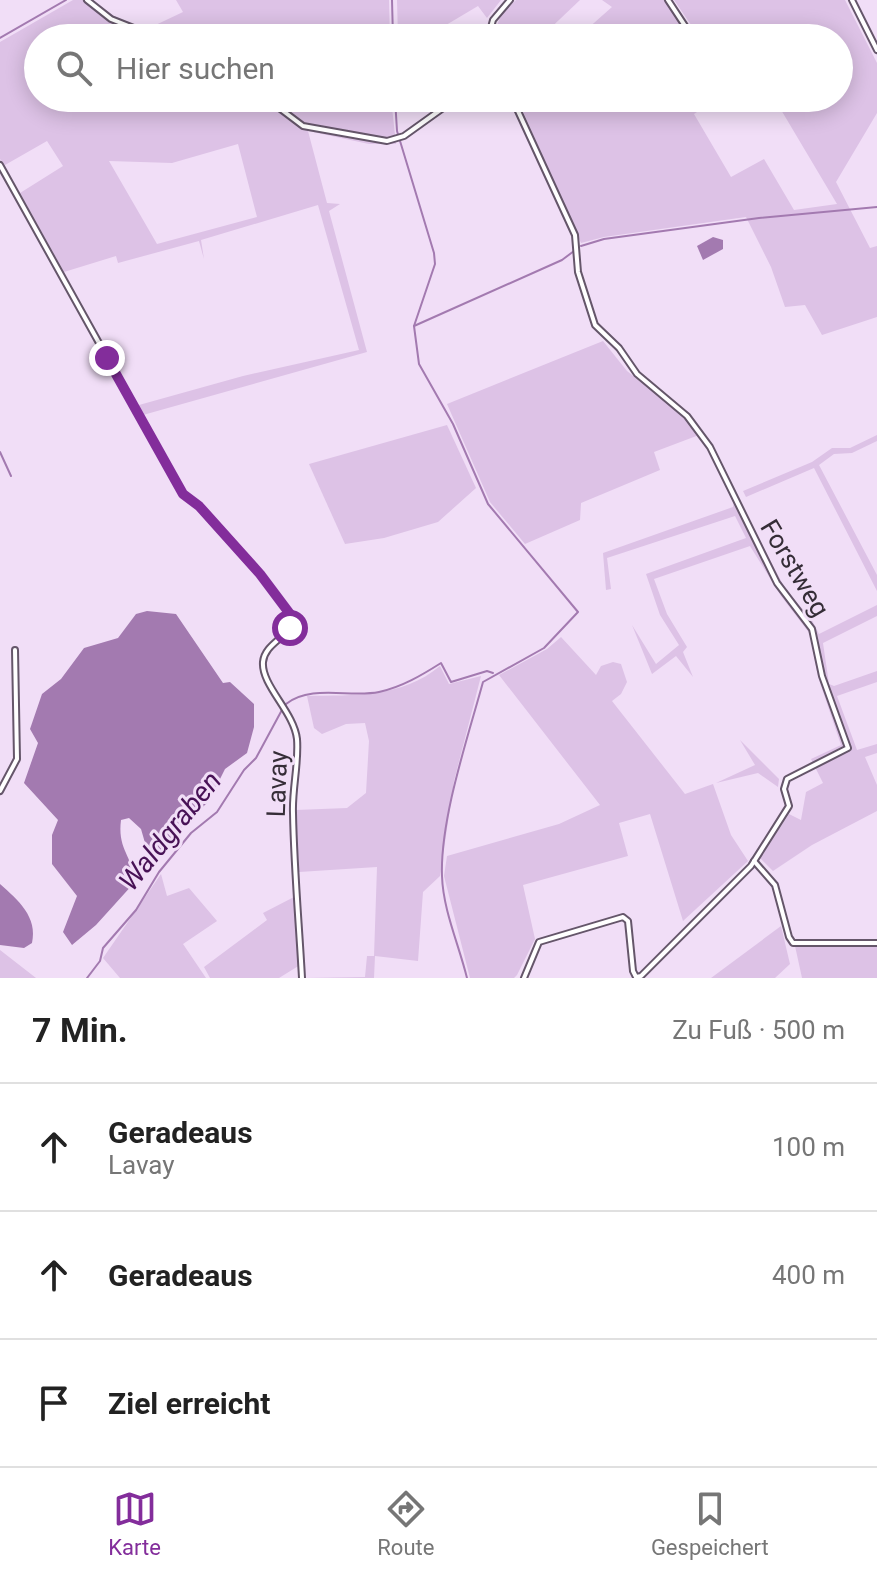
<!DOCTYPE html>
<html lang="de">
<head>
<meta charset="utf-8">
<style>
  :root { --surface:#fff; --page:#f6f6f6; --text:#222; --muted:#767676; --line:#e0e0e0; --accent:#832d9b }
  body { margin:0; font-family:Roboto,sans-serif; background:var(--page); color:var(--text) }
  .stop { position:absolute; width:24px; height:24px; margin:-18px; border:6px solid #832d9b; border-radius:50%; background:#fff }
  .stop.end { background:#832d9b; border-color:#fff; box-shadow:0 2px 8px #0008 }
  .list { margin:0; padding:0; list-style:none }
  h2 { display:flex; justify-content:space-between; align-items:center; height:104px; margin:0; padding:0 32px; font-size:34px }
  h2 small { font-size:26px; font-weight:400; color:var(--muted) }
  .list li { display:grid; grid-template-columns:52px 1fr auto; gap:24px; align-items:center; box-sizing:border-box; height:128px; padding:0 32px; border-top:2px solid var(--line) }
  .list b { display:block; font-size:30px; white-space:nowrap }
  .list p { margin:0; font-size:26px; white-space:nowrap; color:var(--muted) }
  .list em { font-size:26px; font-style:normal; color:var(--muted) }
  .icon { flex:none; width:44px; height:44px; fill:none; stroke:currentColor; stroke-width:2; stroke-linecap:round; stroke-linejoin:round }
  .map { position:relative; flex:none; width:877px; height:978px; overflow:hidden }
  .search { position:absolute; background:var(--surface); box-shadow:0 4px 20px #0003; left:24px; right:24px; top:24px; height:88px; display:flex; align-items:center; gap:20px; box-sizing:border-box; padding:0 28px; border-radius:44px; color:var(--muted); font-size:30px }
  .sheet { height:488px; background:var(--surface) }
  nav { display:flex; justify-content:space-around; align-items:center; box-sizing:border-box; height:112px; border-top:2px solid var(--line); background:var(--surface); font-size:22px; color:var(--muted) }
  nav a { display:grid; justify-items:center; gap:4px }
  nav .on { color:var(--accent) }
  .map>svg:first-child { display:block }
  .green { fill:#ddc2e6; fill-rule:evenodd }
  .water { fill:#a37ab0 }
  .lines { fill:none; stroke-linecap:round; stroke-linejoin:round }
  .stream { stroke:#a37ab0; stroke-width:2 }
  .minor-casing { stroke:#65566a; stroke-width:8 }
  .minor { stroke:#fff; stroke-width:4 }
  .route { stroke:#832d9b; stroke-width:10 }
  .labels { text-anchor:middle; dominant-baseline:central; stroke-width:6; stroke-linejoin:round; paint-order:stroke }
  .street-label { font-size:26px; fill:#352d37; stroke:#f1def7 }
  .water-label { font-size:28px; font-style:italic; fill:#481256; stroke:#f1def7 }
</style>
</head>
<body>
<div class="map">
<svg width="877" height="978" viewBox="0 0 877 978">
  <rect width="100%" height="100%" fill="#f1def7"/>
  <g class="green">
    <path d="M73,0H92L114,16L145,30L183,12L176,0H389L390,38H38V98H391L396,144H369L308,131L327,203L340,204L329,211L367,352L143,415L139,405L243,376L359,350L318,205L201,240L204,259L199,241L118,263L116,256L64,272L20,193L63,166L47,141L5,165L0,159V42ZM238,144L257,217L157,244L109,161L172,163Z"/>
    <path d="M397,0H501L487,18L478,6L441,28L432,38H419L423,31L414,38H398Z"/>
    <path d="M516,0H580L540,38H493L501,14Z"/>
    <path d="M602,0H664L689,38H577L612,7Z"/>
    <path d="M674,0H845L877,63V113L836,182L870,248L877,246V317L822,335L805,305L785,307L771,267L746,217L604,237L581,243L517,98H718L694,114L731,177L764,159L794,210L837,204L774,98H839V38H700Z"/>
    <path d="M603,341L627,371L685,417L699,435L654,452L660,470L581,503L580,520L525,544L490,502L447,404Z"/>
    <path d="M447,425L476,488L438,522L384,538L345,544L309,464Z"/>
    <path d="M877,435V441L852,453L834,454L819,465L877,575V591L814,468L746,497L743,491L812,462L832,448H850Z"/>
    <path d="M735,494L787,592L811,618L819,634L877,605V616L823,643L829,684L834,686L877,671V682L837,696L857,750L877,744V753L865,757L877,785V811L812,845L773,871L760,858L789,814L801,820L806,792L823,783L811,759L841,745L818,677L810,634L781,596L750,546L654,579L667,614L687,647L683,652L693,677L676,656L652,674L632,625L656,664L679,645L660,615L646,574L746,538L735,516L607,558L611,589L606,590L603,553L733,507Z"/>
    <path d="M561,637L596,675L601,666L613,662L621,664L627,682L621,694L612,701L685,794L713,784L731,835L748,861L683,921L650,814L619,823L628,856L523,885L535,939L517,975L514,978H470L444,876L447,856L559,824L600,805L499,675L547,649Z"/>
    <path d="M440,666L449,684L481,676L454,781L440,876L423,892L418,961L375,956L374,978H306L365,977L367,956H374L377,867L299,872L296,810L347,808L366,793L369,741L365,723L346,724L322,734L314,728L307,696C353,695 402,698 440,666Z"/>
    <path d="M740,740L779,779L778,787L758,773L716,783L755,765Z"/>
    <path d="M161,874L167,896L189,888L217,921L183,944L206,978H120L103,958Z"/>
    <path d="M294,897L300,965L279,978H210L204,967L267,920L263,913Z"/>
    <path d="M781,926L790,964L775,978H711Z"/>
    <path d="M874,945L877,946V978H802L795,946Z"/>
    <path d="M0,950L36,978H0Z"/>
  </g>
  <g class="water">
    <path d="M713,237L723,240V249L703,260L697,246Z"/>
    <path d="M147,611L176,614L223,683L230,682L254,704V727L247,753L225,769L209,801L175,834L152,867L141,829L129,818L121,820C117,851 134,856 134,883L96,925L72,945L63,932L77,896L52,864V835L58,820L24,783L38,743L30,729L42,694L61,679L84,648L118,638L136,614Z"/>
    <path d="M0,884C18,900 38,917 32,943L24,948L0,945Z"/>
  </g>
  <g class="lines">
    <g class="stream">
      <path d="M392,0L393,38"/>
      <path d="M0,38L66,0"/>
      <path d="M395,98L397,131L434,253L435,264L414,326L419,364L453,424L488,504L578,612L544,648L483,682C468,737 440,819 442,876C443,910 459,945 467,978"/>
      <path d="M581,246L604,239L759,218L877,207"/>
      <path d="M414,326L562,260L574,251"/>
      <path d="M0,452L11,476"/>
      <path d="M286,704C311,684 350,698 379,692C402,687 422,675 441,663L451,682L487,671L493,673"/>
      <path d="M87,978L100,961L103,948L136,910L159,872L191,833L217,812L244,770L256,758L283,708"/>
    </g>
    <defs>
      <g id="minor">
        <path d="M87,0L111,19L159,38"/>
        <path d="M668,0L693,38"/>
        <path d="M852,0L877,50"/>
        <path d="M488,38L493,20L510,0"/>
        <path d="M266,98L303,126L387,141L404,136L457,98"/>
        <path d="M512,98L575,235L578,272L595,325L619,348L637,374L687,416L710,447L777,583L812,629L822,676L848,748L787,779L784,789L789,806L751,866L641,976L636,977L633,971L628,921L623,917L539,942L524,978"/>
        <path d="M0,165L183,494L199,506L260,574L293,618C292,637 265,642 263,662C261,685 294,712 297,739C299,763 292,789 293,813C294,868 299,923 302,978"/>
        <path d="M0,791L17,759L15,650"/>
        <path d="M754,861L775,885L789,937L793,943H877"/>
      </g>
    </defs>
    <use href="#minor" class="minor-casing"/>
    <use href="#minor" class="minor"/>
  </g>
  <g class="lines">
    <path class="route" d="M107,358L183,494L199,506L260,574L293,618L290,628"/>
  </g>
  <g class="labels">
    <g class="street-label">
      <text transform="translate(795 568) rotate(59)">Forstweg</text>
      <text transform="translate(277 784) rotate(-88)">Lavay</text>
    </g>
    <g class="water-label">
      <text transform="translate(170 831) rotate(-51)">Waldgraben</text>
    </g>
  </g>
</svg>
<div class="stop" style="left:290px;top:628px"></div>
<div class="stop end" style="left:107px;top:358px"></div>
<div class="search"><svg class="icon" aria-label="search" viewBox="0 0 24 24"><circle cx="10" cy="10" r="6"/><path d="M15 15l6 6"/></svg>Hier suchen</div>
</div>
<section class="sheet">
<h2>7 Min.<small>Zu Fuß · 500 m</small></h2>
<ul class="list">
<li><svg class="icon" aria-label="ahead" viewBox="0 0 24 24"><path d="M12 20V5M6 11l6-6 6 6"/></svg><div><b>Geradeaus</b><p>Lavay</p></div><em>100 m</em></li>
<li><svg class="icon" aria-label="ahead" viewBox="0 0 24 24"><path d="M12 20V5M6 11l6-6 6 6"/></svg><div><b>Geradeaus</b></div><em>400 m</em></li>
<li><svg class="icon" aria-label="arrive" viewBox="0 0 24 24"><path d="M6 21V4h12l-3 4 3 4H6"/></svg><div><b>Ziel erreicht</b></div></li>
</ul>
</section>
<nav>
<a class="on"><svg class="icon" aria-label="map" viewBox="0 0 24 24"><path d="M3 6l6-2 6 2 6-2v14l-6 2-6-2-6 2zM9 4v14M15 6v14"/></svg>Karte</a>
<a><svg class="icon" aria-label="directions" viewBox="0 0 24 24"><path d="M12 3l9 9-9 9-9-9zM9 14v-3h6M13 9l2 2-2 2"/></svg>Route</a>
<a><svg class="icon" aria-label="saved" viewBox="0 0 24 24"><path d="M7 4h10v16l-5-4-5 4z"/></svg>Gespeichert</a>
</nav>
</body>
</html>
